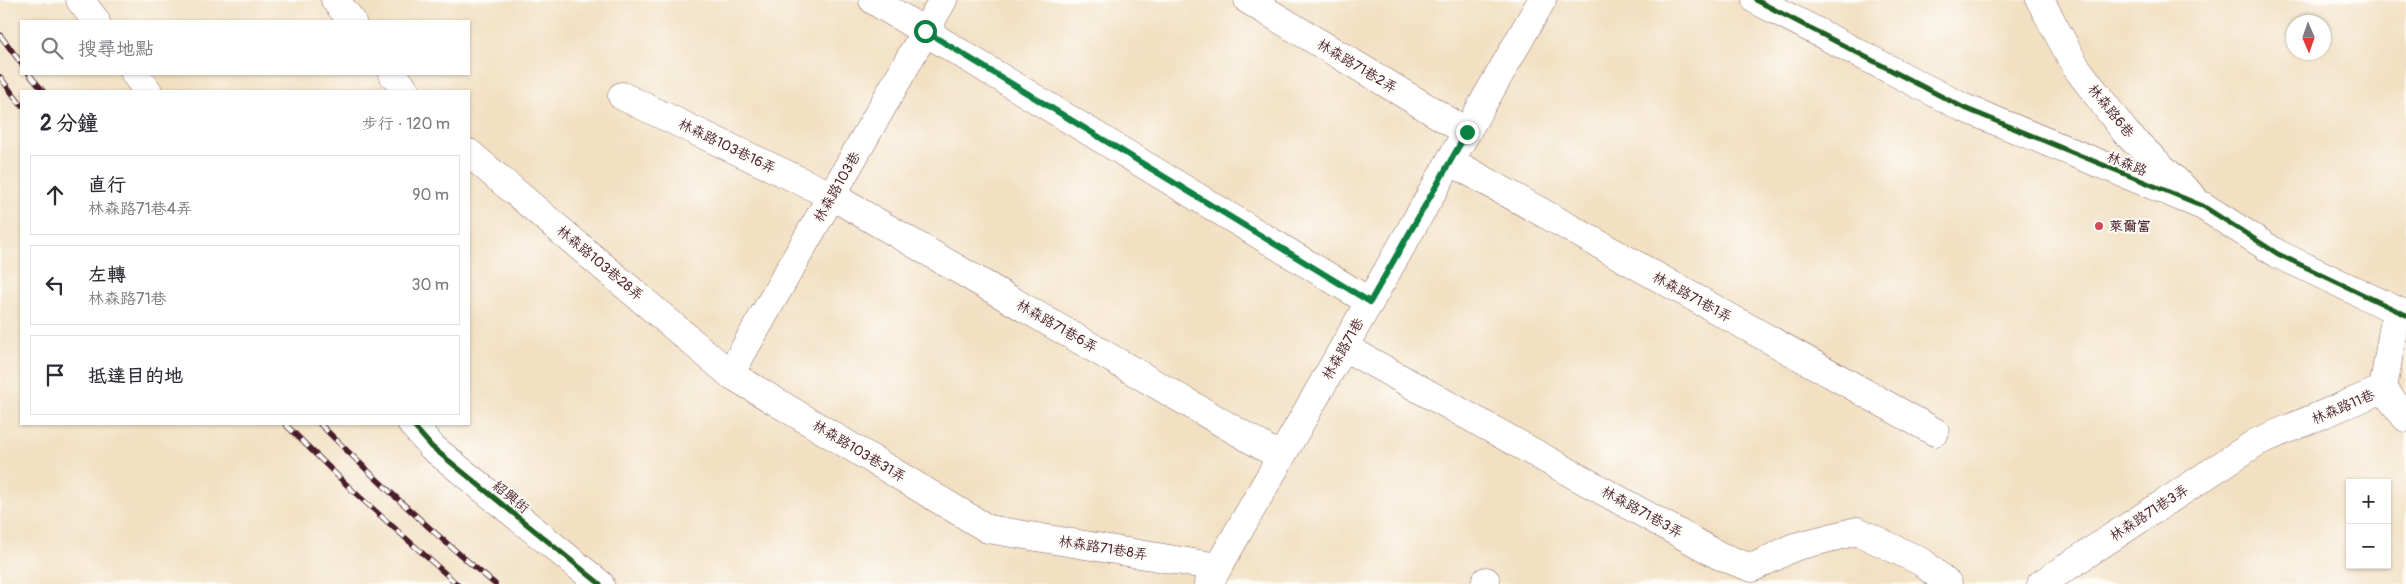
<!DOCTYPE html>
<html lang="zh-TW">
<head>
<meta charset="utf-8">
<style>
  :root { --surface:#fff; --page:#f7f7f7; --text:#2b2b33; --muted:#7c7c81; --line:#e1e1e2 }
  body { margin:0; font-family:Pangolin,"LXGW WenKai TC",sans-serif; background:var(--page); color:var(--text) }
  .controls { position:absolute; right:15px; bottom:15px; display:grid; overflow:hidden; border-radius:0px; box-shadow:0 1px 4px #0004 }
  .controls button { width:45px; height:45px; display:grid; place-items:center; padding:0; border:0; border-bottom:1px solid var(--line); background:var(--surface); color:var(--text); font:25px sans-serif }
  .compass { position:absolute; left:2286px; top:15px; width:45px; height:45px; border-radius:50%; background:var(--surface); box-shadow:0 1px 4px #0004; rotate:178deg }
  .stop { position:absolute; width:15px; height:15px; margin:-11px; border:4px solid #0b8043; border-radius:50%; background:#fff }
  .stop.end { background:#0b8043; border-color:#fff; box-shadow:0 1px 5px #0008 }
  .list { margin:0; padding:0; list-style:none }
  h2 { display:flex; justify-content:space-between; align-items:center; height:65px; margin:0; padding:0 20px; font-size:21px }
  h2 small { font-size:16px; font-weight:400; color:var(--muted) }
  .list li { display:grid; grid-template-columns:32px 1fr auto; gap:15px; align-items:center; box-sizing:border-box; height:80px; margin:0 10px 10px; padding:0 10px; border:1px solid var(--line); border-radius:0px }
  .list b { display:block; font-size:19px; white-space:nowrap }
  .list p { margin:0; font-size:16px; white-space:nowrap; color:var(--muted) }
  .list em { font-size:16px; font-style:normal; color:var(--muted) }
  .icon { flex:none; width:28px; height:28px; fill:none; stroke:currentColor; stroke-width:2; stroke-linecap:round; stroke-linejoin:round }
  .map { position:relative; flex:none; width:2406px; height:584px; overflow:hidden }
  .search { position:absolute; background:var(--surface); box-shadow:0 1px 4px #0004; left:20px; top:20px; width:450px; height:55px; display:flex; align-items:center; gap:12px; box-sizing:border-box; padding:0 18px; border-radius:0px; color:var(--muted); font-size:19px }
  .panel { position:absolute; background:var(--surface); box-shadow:0 1px 4px #0004; left:20px; top:90px; width:450px; height:335px; border-radius:0px }
  .map>svg:first-child { display:block }
  .lines { fill:none; stroke-linecap:round; stroke-linejoin:round }
  .minor-casing { stroke:#856360; stroke-width:29 }
  .minor { stroke:#fff; stroke-width:28 }
  .rail-casing { stroke:#4a1f2b; stroke-width:5.5 }
  .rail { stroke:#fdfcf7; stroke-width:4; stroke-dasharray:11; stroke-linecap:butt }
  .cycleway-casing { stroke:#fdfcf7; stroke-width:8 }
  .cycleway { stroke:#1b5e20; stroke-width:5 }
  .route { stroke:#0b8043; stroke-width:6 }
  .poi-dot { fill:#d1495b; stroke:#fdfcf7; stroke-width:2 }
  .labels { text-anchor:middle; dominant-baseline:central; stroke-width:4; stroke-linejoin:round; paint-order:stroke }
  .street-label { font-size:14px; fill:#4a1f2b; stroke:#fdfcf7 }
  .poi-label { font-size:14px; font-weight:bold; fill:#4a1f2b; stroke:#fdfcf7; text-anchor:start }
</style>
</head>
<body>
<div class="map">
<svg width="2406" height="584" viewBox="0 0 2406 584">
  <rect width="100%" height="100%" fill="#fdfcf7"/>
  <filter id="ink" filterUnits="userSpaceOnUse"><feTurbulence type="fractalNoise" baseFrequency=".02" numOctaves="2"/><feDisplacementMap in="SourceGraphic" scale="10" xChannelSelector="R" yChannelSelector="G"/><feConvolveMatrix kernelMatrix="1 2 1 2 8 2 1 2 1" color-interpolation-filters="sRGB"/></filter>
  <filter id="wash" filterUnits="userSpaceOnUse"><feTurbulence type="fractalNoise" baseFrequency=".0096" numOctaves="4" result="noise"/><feDisplacementMap in="SourceGraphic" scale="20" xChannelSelector="R" yChannelSelector="G"/><feGaussianBlur stdDeviation="1.12" result="paint"/><feColorMatrix in="noise" values="0 0 0 0 0 0 0 0 0 0 0 0 0 0 0 0 0 1.4 0 .05"/><feComposite in="paint" operator="in"/></filter>
  <g filter="url(#wash)">
    <rect width="100%" height="100%" fill="#f2e0c2"/>
  </g>
  <g filter="url(#ink)">
    <g class="lines">
      <defs>
        <g id="minor">
          <path d="M80,0L96,21"/>
          <path d="M335,0L352,21"/>
          <path d="M873,0L1370,302"/>
          <path d="M1248,0L1467,132"/>
          <path d="M1756,0L1962,107L2203,206L2278,254L2406,315"/>
          <path d="M2040,0L2076,67L2126,133L2193,197"/>
          <path d="M135,74L148,91"/>
          <path d="M393,74L406,91"/>
          <path d="M622,96L832,196L1281,457"/>
          <path d="M469,153L730,374L988,529L1218,567"/>
          <path d="M1450,161L1935,432"/>
          <path d="M1344,347L1720,556L1752,568L1794,547L1857,531L1922,562L1948,584"/>
          <path d="M730,374L943,0"/>
          <path d="M2383,389L2406,418"/>
          <path d="M412,424L432,447L600,584"/>
          <path d="M1209,583L1542,0"/>
          <path d="M1485,584L1486,581"/>
          <path d="M2041,584L2257,442L2383,389L2396,312"/>
        </g>
      </defs>
      <use href="#minor" class="minor-casing"/>
      <use href="#minor" class="minor"/>
      <defs>
        <g id="rail">
          <path d="M0,35L21,63"/>
          <path d="M29,74L43,91"/>
          <path d="M0,77L21,105"/>
          <path d="M285,424L353,491L457,584"/>
          <path d="M320,424C376,480 434,534 495,584"/>
        </g>
      </defs>
      <use href="#rail" class="rail-casing"/>
      <use href="#rail" class="rail"/>
      <defs>
        <g id="cycleway">
          <path d="M1756,0L1962,107L2203,206L2278,254L2406,315"/>
          <path d="M412,424L432,447L600,584"/>
        </g>
      </defs>
      <use href="#cycleway" class="cycleway-casing"/>
      <use href="#cycleway" class="cycleway"/>
    </g>
  </g>
  <g class="lines" filter="url(#ink)">
    <path class="route" d="M925,31L1370,302L1467,132"/>
  </g>
  <circle class="poi-dot" cx="2099" cy="226" r="5"/>
  <g class="labels">
    <g class="street-label">
      <text transform="translate(1357 66) rotate(31)">林森路71巷2弄</text>
      <text transform="translate(2111 111) rotate(51)">林森路6巷</text>
      <text transform="translate(727 146) rotate(26)">林森路103巷16弄</text>
      <text transform="translate(2127 164) rotate(22)">林森路</text>
      <text transform="translate(837 187) rotate(-60)">林森路103巷</text>
      <text transform="translate(600 263) rotate(40)">林森路103巷28弄</text>
      <text transform="translate(1692 297) rotate(29)">林森路71巷1弄</text>
      <text transform="translate(1057 326) rotate(30)">林森路71巷6弄</text>
      <text transform="translate(1343 349) rotate(-60)">林森路71巷</text>
      <text transform="translate(2343 407) rotate(-23)">林森路11巷</text>
      <text transform="translate(859 451) rotate(31)">林森路103巷31弄</text>
      <text transform="translate(511 497) rotate(39)">紹興街</text>
      <text transform="translate(1642 512) rotate(29)">林森路71巷3弄</text>
      <text transform="translate(2149 513) rotate(-33)">林森路71巷3弄</text>
      <text transform="translate(1103 548) rotate(9)">林森路71巷8弄</text>
    </g>
    <g class="poi-label">
      <text x="2109" y="226">萊爾富</text>
    </g>
  </g>
</svg>
<div class="controls">
<button>+</button>
<button>−</button>
</div>
<svg class="compass" viewBox="-18 -18 36 36"><path d="M0-13l5 13h-10z" fill="#e53935"/><path d="M0 13l5-13h-10z" fill="#7c7c81"/></svg>
<div class="stop" style="left:925px;top:31px"></div>
<div class="stop end" style="left:1467px;top:132px"></div>
<div class="search"><svg class="icon" aria-label="search" viewBox="0 0 24 24"><circle cx="10" cy="10" r="6"/><path d="M15 15l6 6"/></svg>搜尋地點</div>
<section class="panel">
<h2>2 分鐘<small>步行 · 120 m</small></h2>
<ul class="list">
<li><svg class="icon" aria-label="ahead" viewBox="0 0 24 24"><path d="M12 20V5M6 11l6-6 6 6"/></svg><div><b>直行</b><p>林森路71巷4弄</p></div><em>90 m</em></li>
<li><svg class="icon" aria-label="left" viewBox="0 0 24 24"><path d="M17 20v-9H6M10 6l-5 5 5 5"/></svg><div><b>左轉</b><p>林森路71巷</p></div><em>30 m</em></li>
<li><svg class="icon" aria-label="arrive" viewBox="0 0 24 24"><path d="M6 21V4h12l-3 4 3 4H6"/></svg><div><b>抵達目的地</b></div></li>
</ul>
</section>
</div>
</body>
</html>
